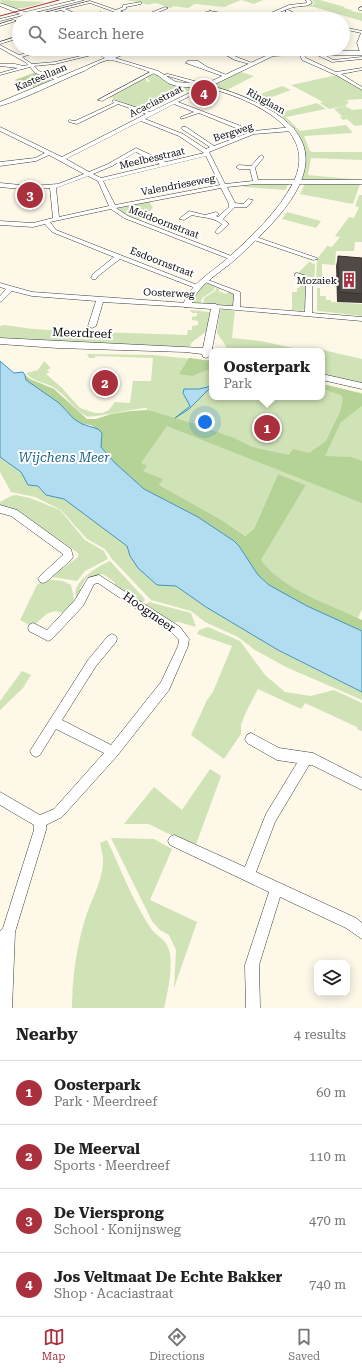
<!DOCTYPE html>
<html lang="en">
<head>
<meta charset="utf-8">
<style>
  :root { --surface:#fff; --page:#f2f2f2; --text:#222; --muted:#767676; --line:#e0e0e0; --accent:#ab303d }
  body { margin:0; font-family:"Roboto Serif",serif; background:var(--page); color:var(--text) }
  .controls { position:absolute; right:12px; bottom:12px; display:grid; overflow:hidden; border-radius:8px; box-shadow:0 2px 10px #0003 }
  .controls button { width:36px; height:36px; display:grid; place-items:center; padding:0; border:0; border-bottom:1px solid var(--line); background:var(--surface); color:var(--text); font:20px sans-serif }
  .you { position:absolute; left:205px; top:422px; width:14px; height:14px; margin:-10px; border:3px solid #fff; border-radius:50%; background:#1a73e8; box-shadow:0 0 0 6px #1a73e833 }
  .badge { display:grid; place-items:center; width:26px; height:26px; border-radius:50%; background:var(--accent); color:#fff; font-size:13px; font-weight:700 }
  .pin { position:absolute; translate:-50% -50%; border:2px solid #fff; box-shadow:0 1px 4px #0006 }
  .popup { position:absolute; left:209px; top:348px; width:116px; height:52px; box-sizing:border-box; display:grid; place-content:center; border-radius:8px; background:var(--surface); filter:drop-shadow(0 1px 3px #0005); font-size:13px; white-space:nowrap; color:var(--muted) }
  .popup b { font-size:15px; color:var(--text) }
  .popup::after { content:''; position:absolute; left:50%; top:100%; margin-left:-8px; border:8px solid transparent; border-top-color:var(--surface) }
  .list { margin:0; padding:0; list-style:none }
  h2 { display:flex; justify-content:space-between; align-items:center; height:52px; margin:0; padding:0 16px; font-size:17px }
  h2 small { font-size:13px; font-weight:400; color:var(--muted) }
  .list li { display:grid; grid-template-columns:26px 1fr auto; gap:12px; align-items:center; box-sizing:border-box; height:64px; padding:0 16px; border-top:1px solid var(--line) }
  .list b { display:block; font-size:15px; white-space:nowrap }
  .list p { margin:0; font-size:13px; white-space:nowrap; color:var(--muted) }
  .list em { font-size:13px; font-style:normal; color:var(--muted) }
  .icon { flex:none; width:22px; height:22px; fill:none; stroke:currentColor; stroke-width:2; stroke-linecap:round; stroke-linejoin:round }
  .map { position:relative; flex:none; width:362px; height:1008px; overflow:hidden }
  .search { position:absolute; background:var(--surface); box-shadow:0 2px 10px #0003; left:12px; right:12px; top:12px; height:44px; display:flex; align-items:center; gap:10px; box-sizing:border-box; padding:0 14px; border-radius:22px; color:var(--muted); font-size:15px }
  .sheet { height:308px; background:var(--surface) }
  nav { display:flex; justify-content:space-around; align-items:center; box-sizing:border-box; height:56px; border-top:1px solid var(--line); background:var(--surface); font-size:11px; color:var(--muted) }
  nav a { display:grid; justify-items:center; gap:2px }
  nav .on { color:var(--accent) }
  .map>svg:first-child { display:block }
  .green { fill:#d0e3b6 }
  .forest { fill:#b5d297 }
  .water { fill:#b2dcef; stroke:#4094bf }
  .lines { fill:none; stroke-linecap:round; stroke-linejoin:round }
  .minor-casing { stroke:#3d3d3d; stroke-width:1 }
  .tertiary-casing { stroke:#3d3d3d; stroke-width:1 }
  .minor { fill:#fff; fill-rule:evenodd }
  .tertiary { fill:#fff; fill-rule:evenodd }
  .rail { stroke:#ab303d; stroke-width:1 }
  .wall { fill:#46403d }
  .building { fill:#514a47; stroke:#393432 }
  .labels { text-anchor:middle; dominant-baseline:central; stroke-width:4; stroke-linejoin:round; paint-order:stroke }
  .far-street-label { font-size:10px; fill:#0a0a0a; stroke:#fff }
  .far-poi-label { font-size:10px; fill:#0a0a0a; stroke:#fff; text-anchor:end }
  .street-label { font-size:12px; fill:#0a0a0a; stroke:#fff }
  .water-label { font-size:13px; font-style:italic; fill:#20658e; stroke:#fff }
</style>
</head>
<body>
<div class="map">
<svg width="362" height="1008" viewBox="0 0 362 1008">
  <rect width="100%" height="100%" fill="#fdf8e8"/>
  <g class="green">
    <path d="M0,0L45,2C31,6 10,15 0,0Z"/>
    <path d="M124,0H263L254,4L241,0L224,7L195,4L188,8L174,6L170,8L156,3L147,5L139,2Z"/>
    <path d="M312,0H320L345,7L344,8L352,10L351,11L362,13V21L314,7L302,6L311,4V1L314,3L311,5H313L315,3Z"/>
    <path d="M241,72L254,76L227,90L250,98L282,86L291,90L258,102L279,113L317,103L326,109L286,117L300,131L346,125L353,133L304,136L310,151L312,152H362V160L311,158L308,175L361,180H302C323,121 257,102 214,87L213,85Z"/>
    <path d="M153,74H156C169,86 179,85 197,86L181,94L176,89L177,91L175,93L179,92L180,94L147,111V107L173,93L144,106L146,111L109,97L144,78L147,80L146,82L150,81L146,77Z"/>
    <path d="M337,75L362,90V99L346,100L349,102L345,106L329,109L320,103L323,102L291,85Z"/>
    <path d="M345,106L352,110L362,109V125L355,126L347,119L343,120L340,117L342,116L334,109Z"/>
    <path d="M289,183L285,190L245,187L243,185Z"/>
    <path d="M305,184H360L353,204L300,194Z"/>
    <path d="M359,195H362V242H355L354,251H336L335,265L322,264V286H316L317,259L327,246L332,247L340,237L335,236L349,217L354,218L359,207L355,206Z"/>
    <path d="M149,201L153,208L140,220L126,215L117,208Z"/>
    <path d="M287,212L321,221L316,228L282,219Z"/>
    <path d="M309,262L315,264L314,285H311V278L310,277L297,274Z"/>
    <path d="M207,282L216,286L213,291L202,298L201,304L193,303V296Z"/>
    <path d="M217,286L221,288L218,291L226,294L230,291L235,293V306L203,304L204,298L215,291Z"/>
    <path d="M300,286H305L306,308L302,311L292,310V292H297V288H299Z"/>
    <path d="M317,288H320V296H326V300H331V302L362,304V316L318,311L317,310Z"/>
    <path d="M222,309L235,311L232,338L261,341L307,351H227C227,343 219,339 217,332L220,311Z"/>
    <path d="M190,310L210,312L207,331L192,342L189,348L0,340V326L4,325L33,329L84,332V329L98,330L97,332L187,335L188,330H192V326L198,325V321L192,320V317L197,316V313H192Z"/>
    <path d="M323,350L362,359V383L322,374V354Z"/>
    <path d="M87,354L153,355L212,361V397H322V384L362,393V609L358,618C325,603 283,590 261,560L306,485L278,474L254,529L245,536L220,519L159,485L162,479L143,471L140,463L148,420L147,408C135,408 91,419 86,416C74,409 67,397 56,389C47,382 34,383 26,373L38,370L44,361L51,368L47,370L50,372L46,374L62,388L80,408L95,413H102L109,410L115,402L130,403L133,381H151L153,358L95,356V358H89Z"/>
    <path d="M0,457L21,472L28,485L38,486L46,495L64,499L127,546L130,556L157,585L176,586L206,607L278,650L362,692V700L286,667L255,650L238,637L205,622L191,611L151,600L112,559L105,549L87,539L61,510L35,497L11,492L0,472Z"/>
    <path d="M16,495L30,498L60,510L85,540L104,551L108,559L85,571L77,581L52,577C60,568 69,565 78,557V553L35,523L0,505V502L11,496Z"/>
    <path d="M110,561L144,598L145,600L142,603L115,585L114,582L103,574L87,577L80,588L82,593L77,599C68,584 98,566 110,561Z"/>
    <path d="M44,579L63,581L71,585L74,599L77,602L64,614C51,606 42,618 33,627L20,620L37,585Z"/>
    <path d="M149,602L191,613L196,627L179,622L171,623L145,605Z"/>
    <path d="M208,627L240,641L265,675L285,692L311,696L334,690L362,703V731L357,729V727L305,703L301,709L258,689L246,712L241,725V734L224,759L191,735L207,700L213,692L232,646L197,634L199,630Z"/>
    <path d="M22,671L31,675L23,688L0,710V701Z"/>
    <path d="M210,769L221,776L195,847L149,824H124L154,787L182,810Z"/>
    <path d="M111,838L154,839L172,849L150,900L197,922L174,988L176,950L169,935L160,930L152,921Z"/>
    <path d="M107,840C121,869 132,900 150,927C154,934 163,938 167,945C175,960 168,992 164,1008H72C72,980 76,950 84,923C89,904 103,881 103,861C103,855 101,849 100,843Z"/>
  </g>
  <g class="forest">
    <path d="M34,73L51,80L34,87L15,80Z"/>
    <path d="M189,358L212,361V368L192,376L179,374Z"/>
    <path d="M25,375L30,379L54,389L87,419H96L111,414L131,411L148,410L198,425L234,438L252,447L289,455L293,449L309,453L326,441L340,412L343,398C341,392 330,394 326,389L327,385L362,394V406L341,422L325,456L351,457L362,461V503L167,426L141,463L147,466L143,471L163,479L159,485L220,519L245,536L254,529L278,474L306,485L261,560C283,590 329,604 362,620V631L307,606L269,585L258,575L239,546L234,541L198,517L144,489L115,463L101,447L102,433L91,425L82,424L74,419L59,403L26,380Z"/>
  </g>
  <g class="water">
    <path d="M0,361L14,373L23,372L25,375L26,380L59,403L74,419L82,424L98,429L102,433L101,447L115,463L144,489L198,517L234,541L239,546L258,575L269,585L307,606L362,631V692L278,650L206,607L176,586L157,585L138,568L130,556L127,546L64,499L46,495L38,486L28,485L21,472L0,457Z"/>
    <path d="M212,386L189,409L175,418L190,406L183,393L184,389H199Z"/>
  </g>
  <g class="lines">
    <defs>
      <g id="minor">
        <path d="M90,1L116,10L123,7V5L141,2V4L126,7V9L120,11L138,18L165,7L168,8L142,19H134L90,3L65,9L84,17L101,12L102,14L87,19H80L61,10L38,16L36,15Z"/>
        <path d="M362,7V10H359V8Z"/>
        <path d="M286,10H288L308,19H303L286,12Z"/>
        <path d="M210,11L228,14L226,15L211,13L200,19L197,18L200,16L186,14L177,19H172C189,7 194,17 210,11Z"/>
        <path d="M319,18H321L322,19H317Z"/>
        <path d="M13,20L16,21L0,26V24Z"/>
        <path d="M343,27L362,31V53L360,52L357,43L361,33L343,29Z"/>
        <path d="M19,36V38L0,44V42Z"/>
        <path d="M0,45L19,55L40,49H47L22,57L32,64L55,62L98,52L100,53L55,64L34,66L39,71L59,78L57,80L35,73L30,67L0,75V73L18,68L0,66V64H15L23,66L28,65L25,62L0,48Z"/>
        <path d="M215,49H220L239,58L255,64L253,65L235,60Z"/>
        <path d="M270,49H275L283,54L279,55Z"/>
        <path d="M301,52L306,58L336,72L362,68V70L341,74L362,87V90L338,76L302,60L299,53Z"/>
        <path d="M319,54H323L333,60L362,57V59L332,62L319,56Z"/>
        <path d="M188,61H198L207,67L229,76L225,77L186,63Z"/>
        <path d="M152,71L156,72L102,101L98,100Z"/>
        <path d="M168,74L198,82L199,85L197,86L194,84L168,76L161,77L159,76Z"/>
        <path d="M206,85H208V87L178,102L254,131L292,127L295,129L292,131L254,134L209,152L225,184L253,181L250,169H239L236,167L239,165L251,166L261,155L264,157L255,168L258,180H362V184H256L227,187L235,203L243,204L248,199L253,200L247,207H235L223,219L229,224L218,234L215,232L222,224C213,217 203,218 192,215L184,220L179,219L189,211L205,215L216,212L219,214L216,216L218,217L229,207V204L221,188L116,208L128,216L234,257V259L232,260L124,218L111,209L50,222L56,230L200,286L201,287L198,289L120,259L98,276L96,279H92L91,278L93,274L114,257L52,232L45,224L33,227L0,225V221L33,223L53,218L50,188L31,190L0,187V183L31,186L58,184L84,174L49,155L36,161L0,166V162L35,158L45,153L0,131V127L62,157L146,114L118,104L77,124L69,122V120L75,121L114,103L112,101L114,100L150,112ZM174,104L194,112L181,117V119L199,113L248,133L214,146L186,127H182V129L210,147L206,149L183,134L145,119ZM141,121L179,136L204,153L166,162L136,148L108,164L89,172L66,159ZM136,152L160,164L101,178L93,174L112,166ZM206,156L220,185L115,205L103,181ZM88,176L98,181L109,206L59,217L56,188Z"/>
        <path d="M253,236L317,258L318,259L313,260L251,239V237Z"/>
        <path d="M297,273L307,276L312,281V313L362,317V321L214,308V306L216,305L233,306L234,294L203,281L206,279L208,280L240,292V307L305,312L306,281L303,278L295,276V274Z"/>
        <path d="M0,283L32,292L187,303L190,305L187,307L103,302L96,326L92,328L88,326L96,301L32,296L12,291L2,301L0,302V296L6,289L0,287Z"/>
        <path d="M0,505L17,510L71,549L73,557L71,560L46,582L43,583L40,582L38,579L40,576L63,555V554L11,516L0,513Z"/>
        <path d="M99,575L180,627L189,639L188,646L169,690L117,756L62,817L46,825V830L15,932L12,1008H0V931L3,928L34,830V825L0,805V792L40,815L54,809L104,753L56,729L40,755L36,757L32,755L30,751L88,660L108,636L112,634L116,636L117,639L116,642L96,666L62,720L111,745L161,682L178,646L179,640L172,633L98,583L94,584L83,606L52,639L48,641L29,631L28,628L29,625L33,623L47,630L75,600L88,578Z"/>
        <path d="M251,733L279,748L313,753L362,778V790L312,765H309L275,822L256,872L356,918L362,923V939L346,928L280,897L259,965L260,1008H246L245,965L269,892L170,845L168,841L170,837L174,835L245,867L266,814L297,763L277,760L247,743L245,739L247,735Z"/>
      </g>
      <g id="tertiary">
        <path d="M76,0H84L0,21V19L20,14L0,6V3L25,12Z"/>
        <path d="M306,0H310L312,3C307,7 300,6 294,7C281,10 270,19 257,19L289,5L307,3Z"/>
        <path d="M88,49H95L109,56L129,49H137L115,58L158,71L176,82L205,84L272,53L291,51H362V55H291L273,56L211,86C232,91 251,99 270,110C348,155 280,218 237,258C223,271 198,284 192,303L216,304L220,307L212,349L216,351H212V355L206,358L203,357L202,354L185,352L57,348L0,344V338L203,348L211,309L184,307L183,305C190,284 212,272 228,258C252,236 278,212 293,183C320,130 253,100 212,89C198,86 183,89 170,84C164,81 160,76 155,74C149,71 113,59 109,60C101,61 91,67 84,71C57,82 27,98 0,106V102L105,58Z"/>
        <path d="M322,374L362,383V389L322,380Z"/>
      </g>
    </defs>
    <use href="#minor" class="minor-casing"/>
    <use href="#tertiary" class="tertiary-casing"/>
    <use href="#minor" class="minor"/>
    <use href="#tertiary" class="tertiary"/>
    <path class="rail" d="M0,16L59,0"/>
  </g>
  <path class="wall" d="M338,256L362,258V303L337,302L336,266Z"/>
  <path class="building" d="M338,256L362,258V294L339,292Z"/>
  <defs>
    <symbol id="building-bare" viewBox="-9 -9 18 18"><path d="M-4-6H4V6H1V3H-1V6H-4ZM-2.5-4.3h1.7v1.8h-1.7ZM.8-4.3h1.7v1.8H.8ZM-2.5-1h1.7V.8h-1.7ZM.8-1h1.7V.8H.8Z" fill="#ab303d" stroke="#fff" stroke-width="2.5" paint-order="stroke"/></symbol>
  </defs>
  <g fill-rule="evenodd">
    <use href="#building-bare" x="338" y="269" width="22" height="22"/>
  </g>
  <g class="labels">
    <g class="far-street-label">
      <text transform="translate(41 77) rotate(-23)">Kasteellaan</text>
      <text transform="translate(156 101) rotate(-27)">Acaciastraat</text>
      <text transform="translate(266 101) rotate(29)">Ringlaan</text>
      <text transform="translate(233 132) rotate(-18)">Bergweg</text>
      <text transform="translate(152 158) rotate(-13)">Meelbesstraat</text>
      <text transform="translate(178 185) rotate(-11)">Valendrieseweg</text>
      <text transform="translate(164 222) rotate(21)">Meidoornstraat</text>
      <text transform="translate(162 262) rotate(21)">Esdoornstraat</text>
      <text transform="translate(169 293) rotate(3)">Oosterweg</text>
    </g>
    <g class="far-poi-label">
      <text x="337" y="280">Mozaiek</text>
    </g>
    <g class="street-label">
      <text transform="translate(82 333) rotate(2)">Meerdreef</text>
      <text transform="translate(149 612) rotate(35)">Hoogmeer</text>
    </g>
    <g class="water-label">
      <text x="64" y="457">Wijchens Meer</text>
    </g>
  </g>
</svg>
<div class="controls">
<button><svg class="icon" aria-label="layers" viewBox="0 0 24 24"><path d="M12 4l9 5-9 5-9-5zM3 14l9 5 9-5"/></svg></button>
</div>
<div class="you"></div>
<div class="pin badge" style="left:267px;top:428px">1</div>
<div class="popup"><b>Oosterpark</b>Park</div>
<div class="pin badge" style="left:105px;top:383px">2</div>
<div class="pin badge" style="left:30px;top:195px">3</div>
<div class="pin badge" style="left:204px;top:93px">4</div>
<div class="search"><svg class="icon" aria-label="search" viewBox="0 0 24 24"><circle cx="10" cy="10" r="6"/><path d="M15 15l6 6"/></svg>Search here</div>
</div>
<section class="sheet">
<h2>Nearby<small>4 results</small></h2>
<ul class="list">
<li><span class="badge">1</span><div><b>Oosterpark</b><p>Park · Meerdreef</p></div><em>60 m</em></li>
<li><span class="badge">2</span><div><b>De Meerval</b><p>Sports · Meerdreef</p></div><em>110 m</em></li>
<li><span class="badge">3</span><div><b>De Viersprong</b><p>School · Konijnsweg</p></div><em>470 m</em></li>
<li><span class="badge">4</span><div><b>Jos Veltmaat De Echte Bakker</b><p>Shop · Acaciastraat</p></div><em>740 m</em></li>
</ul>
</section>
<nav>
<a class="on"><svg class="icon" aria-label="map" viewBox="0 0 24 24"><path d="M3 6l6-2 6 2 6-2v14l-6 2-6-2-6 2zM9 4v14M15 6v14"/></svg>Map</a>
<a><svg class="icon" aria-label="directions" viewBox="0 0 24 24"><path d="M12 3l9 9-9 9-9-9zM9 14v-3h6M13 9l2 2-2 2"/></svg>Directions</a>
<a><svg class="icon" aria-label="saved" viewBox="0 0 24 24"><path d="M7 4h10v16l-5-4-5 4z"/></svg>Saved</a>
</nav>
</body>
</html>
